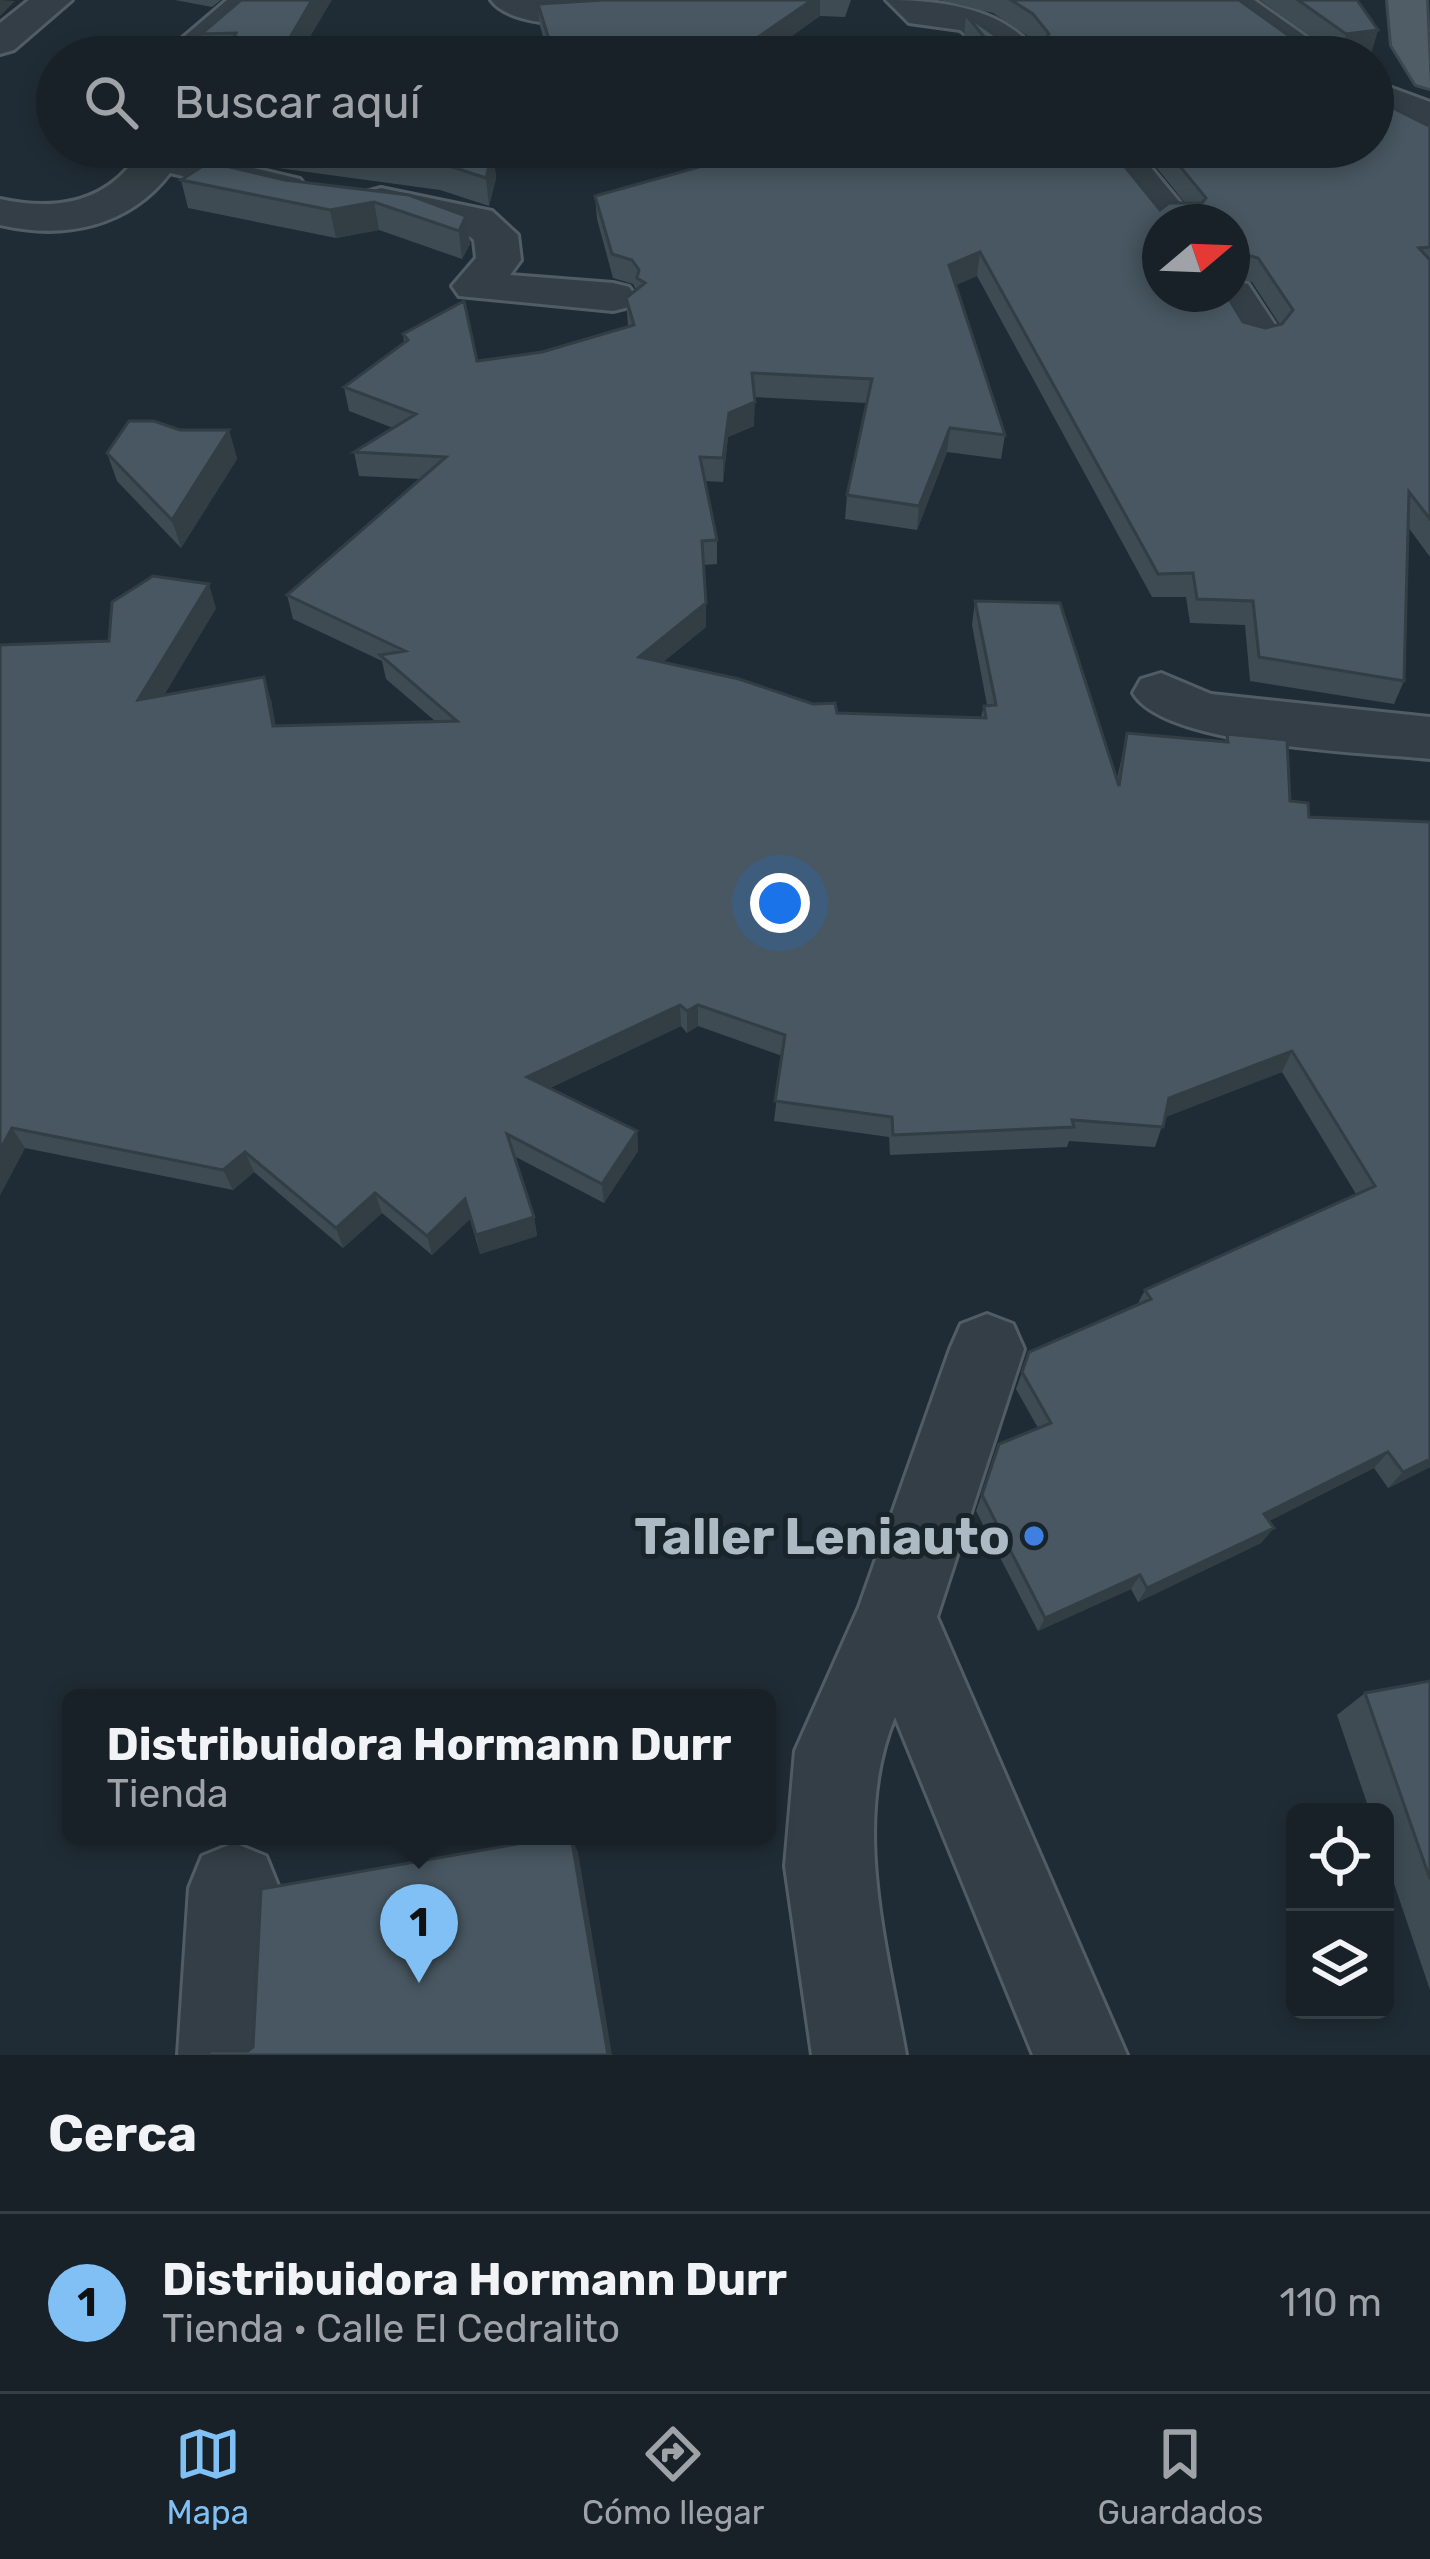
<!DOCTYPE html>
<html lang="es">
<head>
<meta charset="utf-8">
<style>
  :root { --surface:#182128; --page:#252e34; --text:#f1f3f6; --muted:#9fa3a8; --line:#363e45; --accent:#81c0f4 }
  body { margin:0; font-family:Rubik,sans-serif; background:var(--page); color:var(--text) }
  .controls { position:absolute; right:36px; bottom:36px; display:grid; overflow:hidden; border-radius:18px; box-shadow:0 6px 18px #0003 }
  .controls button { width:108px; height:108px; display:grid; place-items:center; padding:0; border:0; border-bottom:3px solid var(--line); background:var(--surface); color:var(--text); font:60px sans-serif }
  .compass { position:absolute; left:1142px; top:204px; width:108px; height:108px; border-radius:50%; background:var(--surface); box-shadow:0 6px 18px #0003; rotate:71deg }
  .you { position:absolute; left:780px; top:903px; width:42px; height:42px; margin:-30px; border:9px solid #fff; border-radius:50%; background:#1a73e8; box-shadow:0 0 0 18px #1a73e833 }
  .badge { display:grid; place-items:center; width:78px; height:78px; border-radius:50%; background:var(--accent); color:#111; font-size:39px; font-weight:700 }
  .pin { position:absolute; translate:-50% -99px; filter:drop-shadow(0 3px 6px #0008) }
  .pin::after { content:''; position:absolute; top:63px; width:42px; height:36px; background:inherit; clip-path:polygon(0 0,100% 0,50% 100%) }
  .popup { position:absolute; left:62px; top:1689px; width:714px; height:156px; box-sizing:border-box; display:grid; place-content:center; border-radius:18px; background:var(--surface); filter:drop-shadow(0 3px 9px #0005); font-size:39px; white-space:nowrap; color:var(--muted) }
  .popup b { font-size:45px; color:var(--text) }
  .popup::after { content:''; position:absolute; left:50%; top:100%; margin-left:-24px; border:24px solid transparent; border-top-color:var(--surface) }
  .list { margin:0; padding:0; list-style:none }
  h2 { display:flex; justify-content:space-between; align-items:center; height:156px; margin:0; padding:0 48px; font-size:51px }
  h2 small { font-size:39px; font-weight:400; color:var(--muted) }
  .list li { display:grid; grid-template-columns:78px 1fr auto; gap:36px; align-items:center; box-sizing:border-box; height:180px; padding:0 48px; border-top:3px solid var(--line) }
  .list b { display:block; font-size:45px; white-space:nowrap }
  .list p { margin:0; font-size:39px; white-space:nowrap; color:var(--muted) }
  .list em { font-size:39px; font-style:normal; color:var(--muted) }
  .icon { flex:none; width:66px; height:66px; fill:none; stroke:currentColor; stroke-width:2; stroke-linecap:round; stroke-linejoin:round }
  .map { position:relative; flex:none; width:1430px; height:2055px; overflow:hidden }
  .search { position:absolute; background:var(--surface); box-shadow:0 6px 18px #0003; left:36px; right:36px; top:36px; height:132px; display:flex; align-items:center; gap:30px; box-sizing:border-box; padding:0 42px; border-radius:66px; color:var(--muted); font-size:45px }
  .sheet { height:336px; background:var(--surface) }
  nav { display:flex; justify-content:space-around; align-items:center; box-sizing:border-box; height:168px; border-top:3px solid var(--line); background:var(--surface); font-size:33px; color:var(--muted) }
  nav a { display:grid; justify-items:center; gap:6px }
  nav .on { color:var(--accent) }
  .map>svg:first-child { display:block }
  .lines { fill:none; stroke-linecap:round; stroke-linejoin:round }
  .street-casing { stroke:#515c64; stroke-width:6 }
  .primary-casing { stroke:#3d474f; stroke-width:6 }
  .street { fill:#333e46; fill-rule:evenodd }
  .primary { fill:#515d66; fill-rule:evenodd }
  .wall { fill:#3e4b53; fill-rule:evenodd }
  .shaded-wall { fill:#323d44 }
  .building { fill:#485761; stroke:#323d44; stroke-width:3; fill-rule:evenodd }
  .shop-dot { fill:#3f7fe0; stroke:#19232a; stroke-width:4.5 }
  .labels { text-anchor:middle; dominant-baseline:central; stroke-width:10; stroke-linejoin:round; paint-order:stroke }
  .near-poi-label { font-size:51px; font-weight:bold; fill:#adb9c3; stroke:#19232a; text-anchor:end }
</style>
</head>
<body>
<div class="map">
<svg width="1430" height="2055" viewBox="0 0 1430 2055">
  <rect width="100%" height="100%" fill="#202c35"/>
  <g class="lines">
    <defs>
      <g id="street">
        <path d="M29,0H72L14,50L0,54V23Z"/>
        <path d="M227,0H269L204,57H160Z"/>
        <path d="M491,0H642C620,31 513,32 491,0Z"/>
        <path d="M886,0C940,0 1006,7 1041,57H996L960,30L909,23Z"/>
        <path d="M1209,0H1254L1335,57H1288Z"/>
        <path d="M1373,81L1430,102V129L1373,108Z"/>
        <path d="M143,147H185L183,151L300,179L307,188L300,197L285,201L170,173C129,227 64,240 0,225V199C59,212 111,202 143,147Z"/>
        <path d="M1091,147H1134L1196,222H1160L1158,231Z"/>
        <path d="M381,188L492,211L518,235L521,260L510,275L613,283L629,287L636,297L629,307L613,311L459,296L452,286L476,258L474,240L462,230L366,210L359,201L366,192Z"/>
        <path d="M1232,280L1248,284L1281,334L1274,344L1257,348L1240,344L1209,294H1232Z"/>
        <path d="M1161,673L1211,694L1430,717V759C1365,752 1164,747 1133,693L1141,679Z"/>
        <path d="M987,1314L1013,1324L1024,1349L937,1617L1127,2055H1033L895,1717C851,1823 887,1946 906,2055H812L785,1866L795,1751L859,1607L950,1349L961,1324Z"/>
        <path d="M234,1843L266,1856L279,1888L272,2055H178L189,1888L202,1856Z"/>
      </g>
      <path id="primary" d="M1388,0H1426L1430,88L1416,84L1392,45Z"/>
    </defs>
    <use href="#street" class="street-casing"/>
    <use href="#primary" class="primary-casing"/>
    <use href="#street" class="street"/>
    <use href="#primary" class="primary"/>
  </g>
  <g class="wall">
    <path d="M175,0H221L212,7Z"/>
    <path d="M241,0L298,57H206L201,34Z"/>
    <path d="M603,0H851L845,17L820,16L762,57H549L540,26L538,4Z"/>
    <path d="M940,0H1239L1306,57H979L964,38L966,15L999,38H1031L993,13Z"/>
    <path d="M1260,0H1357L1378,30L1371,53L1339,57Z"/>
    <path d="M1427,125H1430V557L1408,527L1404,681L1394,704L1250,681L1245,625L1190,623L1186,597H1152L977,276L956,285L1005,435L1001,459L947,452L917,530L845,519L847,495L867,403L754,397V426L728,437L723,482L705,481L717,540V564L703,565L706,627L663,662L837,713L981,717L984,706L987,705L972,625L975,601L1117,779L1127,733L1225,742L1227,734L1290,801L1309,817L1430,1467L1388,1488L1374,1468L1269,1521L1274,1528L1261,1543L1138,1602L1131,1589L1038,1631L976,1511L999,1444L1038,1428L1016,1389L1029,1352L1137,1305L1145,1290L1356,1194L1282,1072L1165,1117L1155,1147L1069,1141L1067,1147L890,1155L889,1137L774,1121L782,1056L698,1026L687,1033L681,1026L550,1088L637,1131L638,1151L604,1203L514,1156L534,1217L537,1236L480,1254L470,1219L432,1255L382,1213L343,1248L254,1172L233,1190L25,1148L0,1195V645L109,641L216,608L164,695L271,700L275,726L435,721L386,679L382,661L293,619L287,595L420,479L359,476L354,452L393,428L349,411L344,387L404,342L403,334L477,361L542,352L628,326L626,298L636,290L633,284L613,278L597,219L595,196L716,163L691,147H937L950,153L949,147H1109L1160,210L1185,203L1140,147H1373ZM1160,222H1232V277L1252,282L1280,325L1265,328L1243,322Z"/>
    <path d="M252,147H459L493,150L496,178L489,206L440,190L256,165Z"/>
    <path d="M181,180H285L466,216L470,244L462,259L379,230L336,238L188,208Z"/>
    <path d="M180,430H229L237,459L181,548L117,481L107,453Z"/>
    <path d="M1430,1681V1990L1385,1857V1812H1370L1337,1715L1365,1693Z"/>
  </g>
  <g class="shaded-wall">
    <path d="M0,0L15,1L0,16Z"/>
    <path d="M312,0H332L298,57H287L285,46Z"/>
    <path d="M812,0H820V16L762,57H729Z"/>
    <path d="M1378,30L1371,53L1339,57L1346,34Z"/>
    <path d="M1311,38L1306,57H1264L1268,44Z"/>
    <path d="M576,43L577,57H552L551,46Z"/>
    <path d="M493,150L496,178L489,206L486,178Z"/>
    <path d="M374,202L379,230L336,238L330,210Z"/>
    <path d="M466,216L470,244L462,259L459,231Z"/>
    <path d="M980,252L977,276L946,289L949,265Z"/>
    <path d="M755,402L754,426L728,437L723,482V458L729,413Z"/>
    <path d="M950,428L947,452L917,530L919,506Z"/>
    <path d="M229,430L237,459L181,548L172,520Z"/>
    <path d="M209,584L216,608L147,724L138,700Z"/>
    <path d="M706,603V627L640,680L639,657Z"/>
    <path d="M264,677L271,700L280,749L273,726Z"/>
    <path d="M680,1005L681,1026L530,1097L527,1077Z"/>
    <path d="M698,1005V1026L687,1033V1011Z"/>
    <path d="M1292,1051L1282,1072L1161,1119L1169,1098Z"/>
    <path d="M12,1128L25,1148L0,1195V1150Z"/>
    <path d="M637,1131L638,1151L604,1203L602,1184Z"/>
    <path d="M245,1152L254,1172L233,1190L223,1170Z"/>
    <path d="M375,1193L382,1213L343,1248L336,1228Z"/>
    <path d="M465,1199L470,1219L432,1255L427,1236Z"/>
    <path d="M534,1217L537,1236L480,1254L476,1235Z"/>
    <path d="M1388,1452L1374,1468L1253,1529L1264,1514Z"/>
    <path d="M1430,1459V1467L1388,1488L1403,1472Z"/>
    <path d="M1274,1528L1261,1543L1138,1602L1147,1588Z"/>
    <path d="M1140,1575L1131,1589L1038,1631L1045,1618Z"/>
    <path d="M571,1836L578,1852L612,2055H608Z"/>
  </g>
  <g class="building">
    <path d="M241,0H312L285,46L230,45L236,33L201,34Z"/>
    <path d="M603,0H812L729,57H617L576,43L551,46L538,4Z"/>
    <path d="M1011,0H1239L1292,38H1311L1268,44L1294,57H1001L966,15L999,38H1045L1049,34L1033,14Z"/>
    <path d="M1298,0H1357L1378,30L1346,34Z"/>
    <path d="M1373,98L1427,125H1430V247L1419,248L1430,260V519L1409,492L1404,681L1259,657L1253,601L1197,599L1193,573L1158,574L980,252L949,265L1005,435L950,428L919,506L847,495L872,379L752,373L755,402L729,413L723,458L700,457L717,540L702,541L706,603L639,657L739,679L813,704L835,703L837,713L986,718L984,706L996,705L975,601L1060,603L1119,786L1127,733L1228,742L1227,734L1287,740L1290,801L1308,803L1309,817L1430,822V1459L1403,1472L1388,1452L1264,1514L1274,1528L1147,1588L1140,1575L1045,1618L982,1495L999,1444L1051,1423L1022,1372L1029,1352L1151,1299L1145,1290L1375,1186L1292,1051L1169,1098L1163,1127L1072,1120L1074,1127L893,1135L892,1117L775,1101L785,1035L698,1005L687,1011L680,1005L527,1077L637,1131L602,1184L507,1134L534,1217L476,1235L465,1199L427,1236L375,1193L336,1228L245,1152L223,1170L12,1128L0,1150V645L109,641L112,602L153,576L209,584L138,700L264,677L273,726L457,721L380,655L405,651L287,595L446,457L354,452L416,414L344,387L408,340L403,334L464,301L477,361L542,352L634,325L626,298L645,283L637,278L639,270L632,260L612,254L595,196L742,155L729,147H937L958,156L956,147H1109L1160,210L1169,203H1202L1206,198L1164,147H1373ZM1160,222H1232V266L1234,265L1236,252L1258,258L1293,310L1282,324L1265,328L1243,322L1226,294H1160Z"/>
    <path d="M321,147H459L493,150L486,178L437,162Z"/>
    <path d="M209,162L285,180L409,195L466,216L459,231L374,202L330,210L181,180Z"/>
    <path d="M129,421H154L180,430H229L172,520L107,453Z"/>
    <path d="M1430,1681V1879L1365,1693Z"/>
    <path d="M562,1836H571L608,2055H209V2051H248L253,2047L261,1889Z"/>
  </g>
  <circle class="shop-dot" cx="1034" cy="1536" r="12"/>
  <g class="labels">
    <g class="near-poi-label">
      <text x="1010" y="1536">Taller Leniauto</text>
    </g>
  </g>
</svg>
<div class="controls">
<button><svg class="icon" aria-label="locate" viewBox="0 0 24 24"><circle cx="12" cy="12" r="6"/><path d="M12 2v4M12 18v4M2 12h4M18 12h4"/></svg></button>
<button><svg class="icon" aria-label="layers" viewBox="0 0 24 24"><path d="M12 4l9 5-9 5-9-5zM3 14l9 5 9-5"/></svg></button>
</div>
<svg class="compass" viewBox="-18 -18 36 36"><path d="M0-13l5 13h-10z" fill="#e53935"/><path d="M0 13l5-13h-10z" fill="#9fa3a8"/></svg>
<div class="you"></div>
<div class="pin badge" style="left:419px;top:1983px">1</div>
<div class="popup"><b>Distribuidora Hormann Durr</b>Tienda</div>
<div class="search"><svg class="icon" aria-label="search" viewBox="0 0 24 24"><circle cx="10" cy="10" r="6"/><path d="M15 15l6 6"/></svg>Buscar aquí</div>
</div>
<section class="sheet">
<h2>Cerca<small></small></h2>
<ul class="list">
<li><span class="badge">1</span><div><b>Distribuidora Hormann Durr</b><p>Tienda · Calle El Cedralito</p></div><em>110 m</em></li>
</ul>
</section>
<nav>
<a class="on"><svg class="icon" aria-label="map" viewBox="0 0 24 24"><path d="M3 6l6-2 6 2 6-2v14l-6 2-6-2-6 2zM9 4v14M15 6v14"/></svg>Mapa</a>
<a><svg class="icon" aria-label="directions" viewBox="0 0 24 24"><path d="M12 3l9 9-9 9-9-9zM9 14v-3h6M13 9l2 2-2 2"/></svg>Cómo llegar</a>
<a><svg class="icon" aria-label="saved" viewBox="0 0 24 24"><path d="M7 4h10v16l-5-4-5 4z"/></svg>Guardados</a>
</nav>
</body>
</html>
